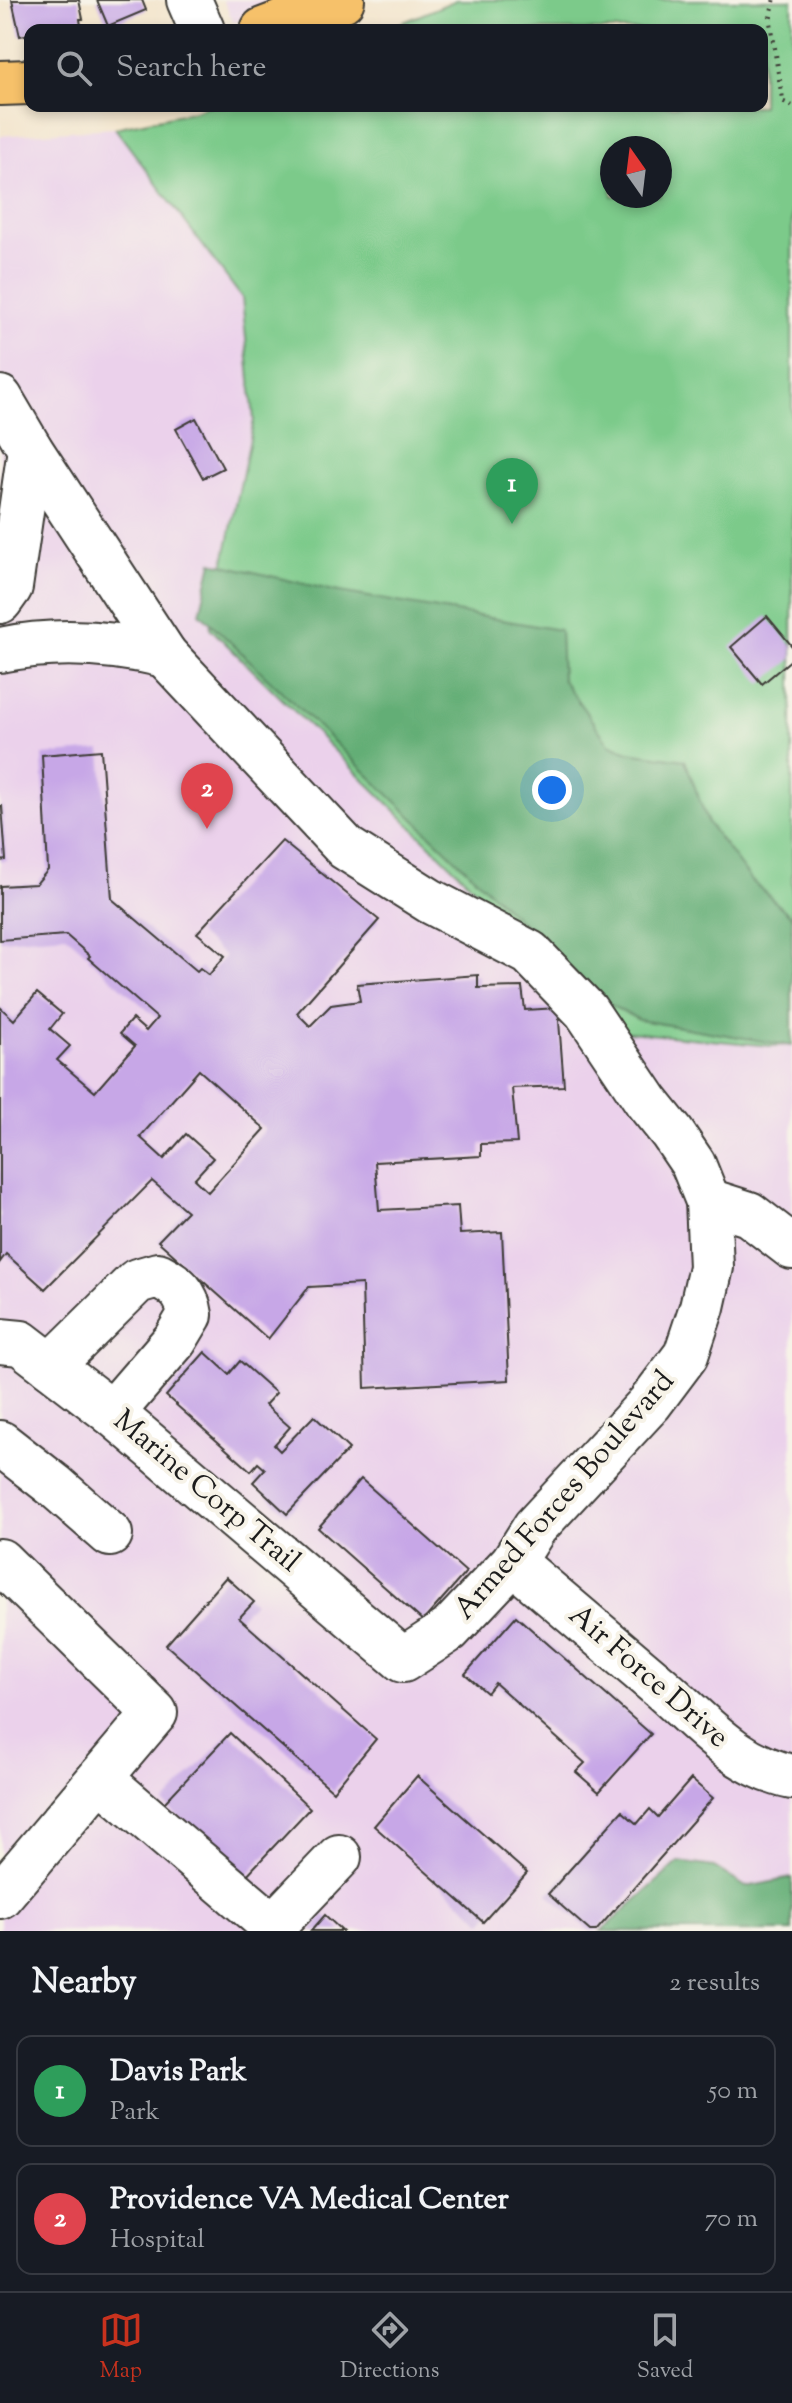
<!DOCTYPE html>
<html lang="en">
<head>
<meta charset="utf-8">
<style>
  :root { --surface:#171b24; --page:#20242c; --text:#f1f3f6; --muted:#9ea1a6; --line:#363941; --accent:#c8321e }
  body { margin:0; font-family:"Sorts Mill Goudy",serif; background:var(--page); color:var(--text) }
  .compass { position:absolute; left:600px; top:136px; width:72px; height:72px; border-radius:50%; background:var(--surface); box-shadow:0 4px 12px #0003; rotate:346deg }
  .you { position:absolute; left:552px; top:790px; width:28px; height:28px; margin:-20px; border:6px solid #fff; border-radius:50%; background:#1a73e8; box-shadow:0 0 0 12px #1a73e833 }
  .badge { display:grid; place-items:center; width:52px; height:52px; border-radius:50%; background:var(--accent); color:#fff; font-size:26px; font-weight:700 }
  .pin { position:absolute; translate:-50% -66px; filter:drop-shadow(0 2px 4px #0008) }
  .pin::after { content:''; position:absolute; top:42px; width:28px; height:24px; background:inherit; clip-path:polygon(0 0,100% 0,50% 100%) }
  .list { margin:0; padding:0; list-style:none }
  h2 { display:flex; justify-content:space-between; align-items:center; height:104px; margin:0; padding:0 32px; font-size:34px }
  h2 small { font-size:26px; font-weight:400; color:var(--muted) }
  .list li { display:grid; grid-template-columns:52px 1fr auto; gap:24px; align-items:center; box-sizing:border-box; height:112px; margin:0 16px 16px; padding:0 16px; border:2px solid var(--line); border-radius:16px }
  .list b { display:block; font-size:30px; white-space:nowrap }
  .list p { margin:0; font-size:26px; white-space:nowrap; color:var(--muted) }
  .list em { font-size:26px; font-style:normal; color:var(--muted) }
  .icon { flex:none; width:44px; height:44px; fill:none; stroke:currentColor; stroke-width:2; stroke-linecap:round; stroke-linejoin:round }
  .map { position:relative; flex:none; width:792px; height:1931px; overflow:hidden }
  .search { position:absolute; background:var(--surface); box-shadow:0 4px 12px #0003; left:24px; right:24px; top:24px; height:88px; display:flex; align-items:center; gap:20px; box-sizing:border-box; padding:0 28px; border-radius:16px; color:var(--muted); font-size:30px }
  .sheet { height:360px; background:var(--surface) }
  nav { display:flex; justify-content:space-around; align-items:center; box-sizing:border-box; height:112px; border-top:2px solid var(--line); background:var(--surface); font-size:22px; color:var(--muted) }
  nav a { display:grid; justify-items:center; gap:4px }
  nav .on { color:var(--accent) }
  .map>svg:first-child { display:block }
  .built { fill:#ebd1eb }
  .green { fill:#7bca8a; stroke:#4c7353; stroke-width:2; fill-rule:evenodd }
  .forest { fill:#64ae76; stroke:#406549; stroke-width:2 }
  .building { fill:#c7a7e7; fill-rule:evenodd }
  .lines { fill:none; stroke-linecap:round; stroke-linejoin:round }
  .minor-casing { stroke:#3c3a36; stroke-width:48 }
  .major-casing { stroke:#3c3a36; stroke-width:48 }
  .path { stroke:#3c3a36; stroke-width:5; stroke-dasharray:2 6; stroke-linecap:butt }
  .minor { stroke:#fff; stroke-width:44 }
  .major { stroke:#f6c16b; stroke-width:44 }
  .labels { text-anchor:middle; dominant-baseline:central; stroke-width:8; stroke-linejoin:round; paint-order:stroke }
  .street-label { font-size:30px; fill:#1c1c1c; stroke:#f7f3e8 }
</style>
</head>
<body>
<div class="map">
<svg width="792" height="1931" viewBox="0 0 792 1931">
  <rect width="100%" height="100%" fill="#f7f3e8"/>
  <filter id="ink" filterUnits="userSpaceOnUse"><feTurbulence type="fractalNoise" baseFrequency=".0125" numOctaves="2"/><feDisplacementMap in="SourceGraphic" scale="16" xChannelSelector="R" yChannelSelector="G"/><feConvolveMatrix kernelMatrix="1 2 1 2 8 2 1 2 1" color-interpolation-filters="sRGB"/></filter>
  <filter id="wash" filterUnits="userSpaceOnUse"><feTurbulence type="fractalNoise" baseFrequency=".006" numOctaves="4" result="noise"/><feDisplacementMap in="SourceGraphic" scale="32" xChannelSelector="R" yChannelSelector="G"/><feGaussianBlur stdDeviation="1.8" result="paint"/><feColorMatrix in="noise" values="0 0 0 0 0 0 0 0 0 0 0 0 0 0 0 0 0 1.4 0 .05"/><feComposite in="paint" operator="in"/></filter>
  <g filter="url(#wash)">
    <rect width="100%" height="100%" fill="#f3e4cb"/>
    <g class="built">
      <path d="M223,0H288L234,23Z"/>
      <path d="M115,128L242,298L254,420L210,628L619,1031L771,1046L792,1045V1881L736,1931H0V136Z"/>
    </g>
    <path class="green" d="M456,0H792V1045L771,1046L619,1031L210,628L254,420L242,298L115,128L195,111L207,106H762V30H385ZM612,148H660V196H612Z"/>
    <g class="forest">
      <path d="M212,562L334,591L560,630L562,679L609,744L628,752L685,760L708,823L752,881L792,917V1046L639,1020L604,1002L200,613Z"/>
      <path d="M679,1862L714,1867L746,1887L792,1878V1931H601Z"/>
    </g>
    <g id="blocks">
      <g class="building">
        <path d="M12,0H79L83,19H80L81,26L61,30H30V34L20,36Z"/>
        <path d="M97,0H142L146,10L108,26Z"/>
        <path d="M196,418L223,468L203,478L176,429Z"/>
        <path d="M767,616L792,646V659L762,684L731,647Z"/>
        <path d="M101,750L112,899L197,971L200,968L209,975L225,956L197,933L282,841L379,920L297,1013L310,1026L331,1005L360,1001L357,984L478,975V988L522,987L525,1010L558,1008L564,1086L512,1088L517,1143L481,1144V1156L375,1162L379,1210L458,1206L460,1234L502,1232L509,1380L365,1388L362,1284L309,1287L268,1339L158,1241L187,1211L152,1181L45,1289L6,1254L0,1262V1007L14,1020L37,993L62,1014L50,1029L70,1046L57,1060L95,1092L135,1046L120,1033L132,1019L146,1031L157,1018L88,958L90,956L66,935L0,940V886L36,884L48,870L42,755ZM199,1070L265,1129L208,1192L194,1179L213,1158L186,1134L164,1159L140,1137Z"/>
        <path d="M0,806H2L6,860L0,861Z"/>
        <path d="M205,1352L229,1374L240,1361L276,1393L265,1405L290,1427L274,1445L280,1451L314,1416L349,1449L287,1514L253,1482L265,1469L258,1463L251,1471L166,1396Z"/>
        <path d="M361,1479L466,1572L423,1621L318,1528Z"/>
        <path d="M226,1577L254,1602L239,1618L376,1739L333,1791L166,1645Z"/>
        <path d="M516,1616L651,1734L599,1792L576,1772L585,1763L495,1683L487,1693L465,1674Z"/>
        <path d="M230,1733L310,1808L244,1878L164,1803Z"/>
        <path d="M417,1776L527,1873L483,1922L374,1826Z"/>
        <path d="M691,1779L713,1798L596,1931H590L548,1894L622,1811L637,1824L650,1809L658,1817Z"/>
        <path d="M325,1915L342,1931H311Z"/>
      </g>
    </g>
  </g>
  <g filter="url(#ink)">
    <use href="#blocks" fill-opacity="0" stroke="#3c3a36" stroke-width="2"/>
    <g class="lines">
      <defs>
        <g id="minor">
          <path d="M189,0L202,30"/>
          <path d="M0,398L30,449L165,655L346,848L430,901L530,953L586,1011L647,1102L672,1133L693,1164L708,1201L711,1267L702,1307L686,1355L650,1403L535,1527L513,1562L449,1630L403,1660L112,1413L21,1343L0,1341"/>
          <path d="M0,601L10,587L30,449"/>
          <path d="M0,650C54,639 111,642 165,655"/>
          <path d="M708,1201L749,1214L792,1247"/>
          <path d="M51,1366L137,1281L158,1275C177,1285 187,1293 190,1315L175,1340L112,1413"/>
          <path d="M0,1443L55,1486L110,1534"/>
          <path d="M0,1561L155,1713L0,1896"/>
          <path d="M513,1562C561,1603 610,1644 658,1685C700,1721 735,1765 792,1777"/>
          <path d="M101,1779L273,1926L269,1931"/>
          <path d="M273,1926L339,1857"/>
        </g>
        <g id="major">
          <path d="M263,30L342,0"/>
          <path d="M0,83L30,82"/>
        </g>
      </defs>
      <use href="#minor" class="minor-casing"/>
      <use href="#major" class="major-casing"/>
      <path class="path" d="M774,0L770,19L783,102L792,106"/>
      <use href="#minor" class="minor"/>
      <use href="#major" class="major"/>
    </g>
  </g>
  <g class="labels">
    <g class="street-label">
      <text transform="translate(206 1492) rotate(40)">Marine Corp Trail</text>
      <text transform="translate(565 1496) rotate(-49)">Armed Forces Boulevard</text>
      <text transform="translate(648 1677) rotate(41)">Air Force Drive</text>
    </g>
  </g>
</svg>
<svg class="compass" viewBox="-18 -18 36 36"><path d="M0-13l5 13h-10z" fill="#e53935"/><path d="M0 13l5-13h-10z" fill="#9ea1a6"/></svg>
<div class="you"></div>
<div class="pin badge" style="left:512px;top:524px;background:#2e9e5b">1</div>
<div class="pin badge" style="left:207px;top:829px;background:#e0444e">2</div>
<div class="search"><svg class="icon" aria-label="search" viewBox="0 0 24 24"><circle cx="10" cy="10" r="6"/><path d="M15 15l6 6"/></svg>Search here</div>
</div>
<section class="sheet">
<h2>Nearby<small>2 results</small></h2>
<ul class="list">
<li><span class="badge" style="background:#2e9e5b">1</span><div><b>Davis Park</b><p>Park</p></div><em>50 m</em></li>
<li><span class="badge" style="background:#e0444e">2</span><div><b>Providence VA Medical Center</b><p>Hospital</p></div><em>70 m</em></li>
</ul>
</section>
<nav>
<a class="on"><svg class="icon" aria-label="map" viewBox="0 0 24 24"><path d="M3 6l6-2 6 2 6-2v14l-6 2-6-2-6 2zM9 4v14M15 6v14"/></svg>Map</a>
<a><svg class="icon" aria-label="directions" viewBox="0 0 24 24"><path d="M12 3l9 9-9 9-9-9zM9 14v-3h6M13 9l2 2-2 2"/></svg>Directions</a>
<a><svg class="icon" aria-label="saved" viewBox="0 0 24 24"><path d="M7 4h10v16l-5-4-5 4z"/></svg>Saved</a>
</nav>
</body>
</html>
